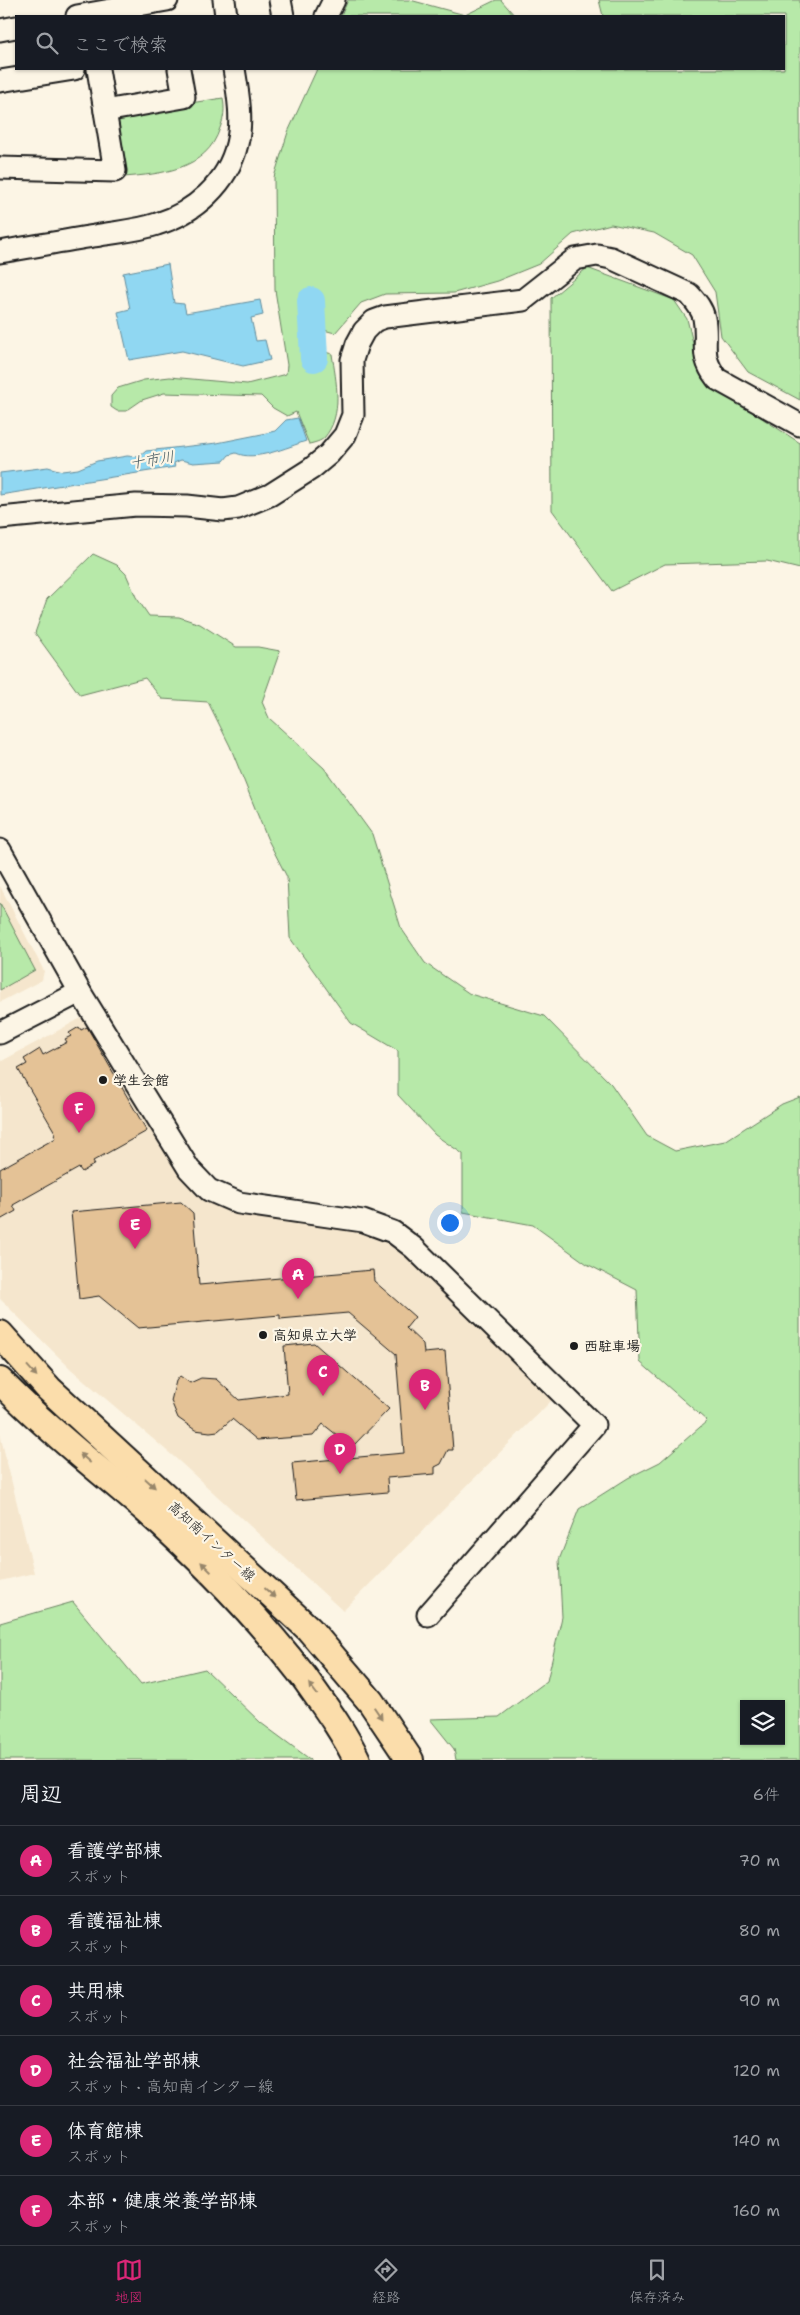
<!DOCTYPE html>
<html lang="ja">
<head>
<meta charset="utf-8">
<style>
  :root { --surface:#171b24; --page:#20242c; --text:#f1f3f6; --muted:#9ea1a6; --line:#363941; --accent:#db2777 }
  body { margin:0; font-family:"Shantell Sans","Klee One",sans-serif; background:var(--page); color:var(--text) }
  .controls { position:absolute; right:15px; bottom:15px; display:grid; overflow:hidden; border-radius:0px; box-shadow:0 1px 4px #0004 }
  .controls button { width:45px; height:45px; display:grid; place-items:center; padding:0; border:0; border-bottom:1px solid var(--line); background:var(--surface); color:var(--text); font:25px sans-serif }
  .you { position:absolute; left:449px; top:1222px; width:18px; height:18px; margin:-12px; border:4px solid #fff; border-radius:50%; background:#1a73e8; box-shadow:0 0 0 8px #1a73e833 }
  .badge { display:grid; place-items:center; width:32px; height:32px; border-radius:50%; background:var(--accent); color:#fff; font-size:16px; font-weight:700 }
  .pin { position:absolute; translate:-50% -41px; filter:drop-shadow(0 1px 2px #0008) }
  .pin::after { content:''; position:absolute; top:26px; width:18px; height:15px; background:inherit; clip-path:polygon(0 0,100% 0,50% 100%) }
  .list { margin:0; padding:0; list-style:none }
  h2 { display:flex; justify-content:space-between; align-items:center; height:65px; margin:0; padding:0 20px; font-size:21px }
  h2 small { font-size:16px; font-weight:400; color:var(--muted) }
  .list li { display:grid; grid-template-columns:32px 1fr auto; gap:15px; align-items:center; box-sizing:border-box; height:70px; padding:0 20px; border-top:1px solid var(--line) }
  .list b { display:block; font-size:19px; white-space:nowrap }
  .list p { margin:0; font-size:16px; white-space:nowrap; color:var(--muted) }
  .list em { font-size:16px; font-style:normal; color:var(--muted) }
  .icon { flex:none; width:28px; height:28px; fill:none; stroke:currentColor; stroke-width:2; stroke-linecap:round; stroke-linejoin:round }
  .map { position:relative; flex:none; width:800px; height:1760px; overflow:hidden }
  .search { position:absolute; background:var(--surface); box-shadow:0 1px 4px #0004; left:15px; right:15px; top:15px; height:55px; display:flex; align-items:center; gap:12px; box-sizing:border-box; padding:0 18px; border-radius:0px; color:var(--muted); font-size:19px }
  .sheet { height:485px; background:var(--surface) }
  nav { display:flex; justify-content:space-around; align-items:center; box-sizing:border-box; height:70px; border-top:1px solid var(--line); background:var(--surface); font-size:14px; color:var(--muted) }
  nav a { display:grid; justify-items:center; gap:2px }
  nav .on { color:var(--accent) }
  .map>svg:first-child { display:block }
  .built { fill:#f5e6cd }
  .green { fill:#b7e9a9; stroke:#6a8262; fill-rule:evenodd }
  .water { fill:#90d7f2; stroke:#628c9c }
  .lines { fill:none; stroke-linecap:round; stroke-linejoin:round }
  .river { stroke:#90d7f2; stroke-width:28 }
  .building { fill:#e4c296; stroke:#1c1c1c }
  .minor-casing { stroke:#1c1c1c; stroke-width:25 }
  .major-casing { stroke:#1c1c1c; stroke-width:30 }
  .minor { stroke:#fcf5e5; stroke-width:21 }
  .major { stroke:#fbddab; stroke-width:26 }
  .oneway { fill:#97866b }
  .poi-dot { fill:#1c1c1c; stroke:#fcf5e5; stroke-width:2 }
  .labels { text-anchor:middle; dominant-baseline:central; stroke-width:4.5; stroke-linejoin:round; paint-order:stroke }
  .poi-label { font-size:14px; font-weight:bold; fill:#1c1c1c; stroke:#fcf5e5; text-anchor:start }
  .street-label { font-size:14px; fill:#1c1c1c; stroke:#fcf5e5 }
  .water-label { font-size:15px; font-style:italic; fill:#3f545c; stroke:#fcf5e5 }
</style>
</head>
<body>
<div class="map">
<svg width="800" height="1760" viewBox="0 0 800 1760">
  <rect width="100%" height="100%" fill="#fcf5e5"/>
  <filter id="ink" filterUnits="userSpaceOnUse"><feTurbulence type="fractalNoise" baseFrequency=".02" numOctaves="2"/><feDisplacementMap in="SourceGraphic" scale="10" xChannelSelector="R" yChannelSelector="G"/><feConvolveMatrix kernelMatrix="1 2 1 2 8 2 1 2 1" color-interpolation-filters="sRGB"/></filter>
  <g filter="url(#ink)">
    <g class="built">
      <path d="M0,886L44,971L42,980L0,1002Z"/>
      <path d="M85,1016L185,1177L346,1224L396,1243L554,1398L343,1611L180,1462L72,1370L0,1299V1062Z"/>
      <path d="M0,1434L34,1573L0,1581Z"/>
    </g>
    <g class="green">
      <path d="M348,0H410L465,15L496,0H501L515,16H341Z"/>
      <path d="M599,0H800V400L748,372L721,336L715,292L692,255L654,233L611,224L573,234L539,264L497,281L454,293L385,294L361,303L335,333L316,328L315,308L308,303L310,357L325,352L332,354C336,381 344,415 324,438C321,441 314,443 309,444L296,412L287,416L273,408L261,396L164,393L142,400L126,411H117L111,407V396L118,388L144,380L170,377L247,384L286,374L287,365L275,290L274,177L288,132L317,69H784V16H603Z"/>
      <path d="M223,98C225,109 224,118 220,128C207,170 161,174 124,177L112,115Z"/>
      <path d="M587,268L674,300L687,319L702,379L800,443V569L767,561L665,564L612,591L552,510L551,298Z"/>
      <path d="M93,554L117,565L126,574L136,597L149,616L179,617L200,624L236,647H258L280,651L262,702L269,718L324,768L372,834L401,928L425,963L470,994L544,1016L611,1084L647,1136L675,1151L725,1141L782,1104L800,1097V1760H456L454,1749L430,1719L499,1717L547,1681L562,1617L559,1560L579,1509L628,1478L660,1462L707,1421L640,1362L637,1290L587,1264L533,1225L463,1212V1154L435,1135L398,1095V1051L351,1023L290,938L287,877L267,838L230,746L208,702L162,699L145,678L80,695L35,633L47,599ZM744,1704H781V1741H744Z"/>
      <path d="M0,903L35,970L0,990Z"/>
      <path d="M73,1602L141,1684L205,1669L261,1723L311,1760H0V1623Z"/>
    </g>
    <g class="water">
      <path d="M168,264L174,303L184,304L186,313L260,300L263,315L251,318L256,341L265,340L270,360L243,366L182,351L129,360L118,312L130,309L123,273Z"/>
      <path d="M298,418L306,441C288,447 254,462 236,453L229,455L224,461L193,463L181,460L174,463L175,467L0,495V473L48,467L62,471L78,469L97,461L127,456L139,457L146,451L217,443L262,434L275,431L286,420Z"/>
    </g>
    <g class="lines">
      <path class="river" d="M311,301L314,358"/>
    </g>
    <g class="building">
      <path d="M79,1027L81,1030L87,1027L147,1131L93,1161L95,1164L82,1172L79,1168L13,1205L16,1211L0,1220V1169L56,1138L54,1135L56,1134L18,1069L27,1064L24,1059L40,1049L43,1055L67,1042L65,1039L71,1036L69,1033Z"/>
      <path d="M181,1202L193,1213L199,1285L373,1270L374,1281L415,1317L406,1328L423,1344L424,1353L445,1351L453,1450H448L441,1464L435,1467V1474L387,1478L388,1492L296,1500L292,1463L404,1453L396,1354L348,1313L280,1319V1315L138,1328L99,1296L79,1299L71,1212Z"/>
      <path d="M314,1343L389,1409L352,1447L323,1424L313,1436L257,1440L232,1419L218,1431L210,1432L195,1430L178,1418L171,1401L176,1381L180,1376L190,1383L201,1378L216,1379L239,1400L288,1394L284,1346Z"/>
    </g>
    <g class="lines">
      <defs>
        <g id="minor">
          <path d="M224,0L226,16"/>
          <path d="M280,0L283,16"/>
          <path d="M77,16L167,0"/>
          <path d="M326,16L334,0"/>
          <path d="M0,30L16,27"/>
          <path d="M0,81L74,69"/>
          <path d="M105,111L184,97L179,69"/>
          <path d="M0,168L115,171L98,69"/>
          <path d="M0,252C31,247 62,241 94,236C114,232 137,231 157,224C194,213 228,183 237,144C243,120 238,93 234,69"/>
          <path d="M0,518L136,505L187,506L223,510L238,508L270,495L311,469L329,454L345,435L353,415L352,360L357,344L364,331L374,321L385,317L523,300L575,259L597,255L611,258L689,294C695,301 702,308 704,318C709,344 698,354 717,379L800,425"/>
          <path d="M0,850L80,992L189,1169L209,1190L239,1203L363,1221L393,1232L414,1248L594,1425L428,1615"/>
          <path d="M0,1033L80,992"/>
        </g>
        <g id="major">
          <path d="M0,1334L49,1389L309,1629L371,1702L410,1760"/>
          <path d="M0,1381C45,1427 96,1467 145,1509C202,1560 257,1616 304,1677C323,1704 343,1730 357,1760"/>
        </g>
      </defs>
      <use href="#minor" class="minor-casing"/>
      <use href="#major" class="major-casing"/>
      <use href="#minor" class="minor"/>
      <use href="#major" class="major"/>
    </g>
    <defs><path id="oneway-solid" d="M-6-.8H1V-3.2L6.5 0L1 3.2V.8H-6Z" transform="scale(1.25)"/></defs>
    <g class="oneway">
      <use href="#oneway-solid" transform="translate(32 1371) rotate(48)"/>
      <use href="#oneway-solid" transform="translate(85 1458) rotate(-139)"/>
      <use href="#oneway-solid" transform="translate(150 1483) rotate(43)"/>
      <use href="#oneway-solid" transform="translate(206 1567) rotate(-136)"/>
      <use href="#oneway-solid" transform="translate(270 1593) rotate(42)"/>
      <use href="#oneway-solid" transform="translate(313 1689) rotate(-127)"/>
      <use href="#oneway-solid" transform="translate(378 1713) rotate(56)"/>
    </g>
  </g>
  <g class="poi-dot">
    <circle cx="103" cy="1080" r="5"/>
    <circle cx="263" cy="1335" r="5"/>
    <circle cx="574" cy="1346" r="5"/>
  </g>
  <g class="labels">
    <g class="poi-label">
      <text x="113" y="1080">学生会館</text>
      <text x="273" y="1335">高知県立大学</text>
      <text x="584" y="1346">西駐車場</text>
    </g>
    <g class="street-label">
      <text transform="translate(212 1541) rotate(42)">高知南インター線</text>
    </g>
    <g class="water-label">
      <text transform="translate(152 460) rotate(-9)">十市川</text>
    </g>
  </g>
</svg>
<div class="controls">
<button><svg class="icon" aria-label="layers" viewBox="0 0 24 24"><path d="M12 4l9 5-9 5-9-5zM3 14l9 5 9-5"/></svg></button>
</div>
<div class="you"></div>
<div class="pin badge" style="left:298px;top:1299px">A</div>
<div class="pin badge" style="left:425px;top:1410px">B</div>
<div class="pin badge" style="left:323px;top:1396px">C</div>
<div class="pin badge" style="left:340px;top:1474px">D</div>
<div class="pin badge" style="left:135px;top:1249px">E</div>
<div class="pin badge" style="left:79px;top:1133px">F</div>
<div class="search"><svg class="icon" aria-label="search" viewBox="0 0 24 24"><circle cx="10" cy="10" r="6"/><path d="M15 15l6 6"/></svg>ここで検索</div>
</div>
<section class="sheet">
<h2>周辺<small>6件</small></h2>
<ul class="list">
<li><span class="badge">A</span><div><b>看護学部棟</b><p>スポット</p></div><em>70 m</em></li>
<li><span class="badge">B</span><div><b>看護福祉棟</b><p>スポット</p></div><em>80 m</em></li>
<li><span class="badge">C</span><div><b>共用棟</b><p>スポット</p></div><em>90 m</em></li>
<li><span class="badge">D</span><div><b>社会福祉学部棟</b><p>スポット · 高知南インター線</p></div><em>120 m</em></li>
<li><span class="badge">E</span><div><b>体育館棟</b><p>スポット</p></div><em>140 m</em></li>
<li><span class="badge">F</span><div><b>本部・健康栄養学部棟</b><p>スポット</p></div><em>160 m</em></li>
</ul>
</section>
<nav>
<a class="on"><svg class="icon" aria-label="map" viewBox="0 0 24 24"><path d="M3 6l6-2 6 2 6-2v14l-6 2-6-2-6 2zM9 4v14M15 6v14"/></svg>地図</a>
<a><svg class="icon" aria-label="directions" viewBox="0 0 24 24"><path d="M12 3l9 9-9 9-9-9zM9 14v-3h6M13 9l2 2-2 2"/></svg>経路</a>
<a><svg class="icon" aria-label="saved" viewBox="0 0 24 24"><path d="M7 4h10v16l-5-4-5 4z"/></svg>保存済み</a>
</nav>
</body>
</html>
